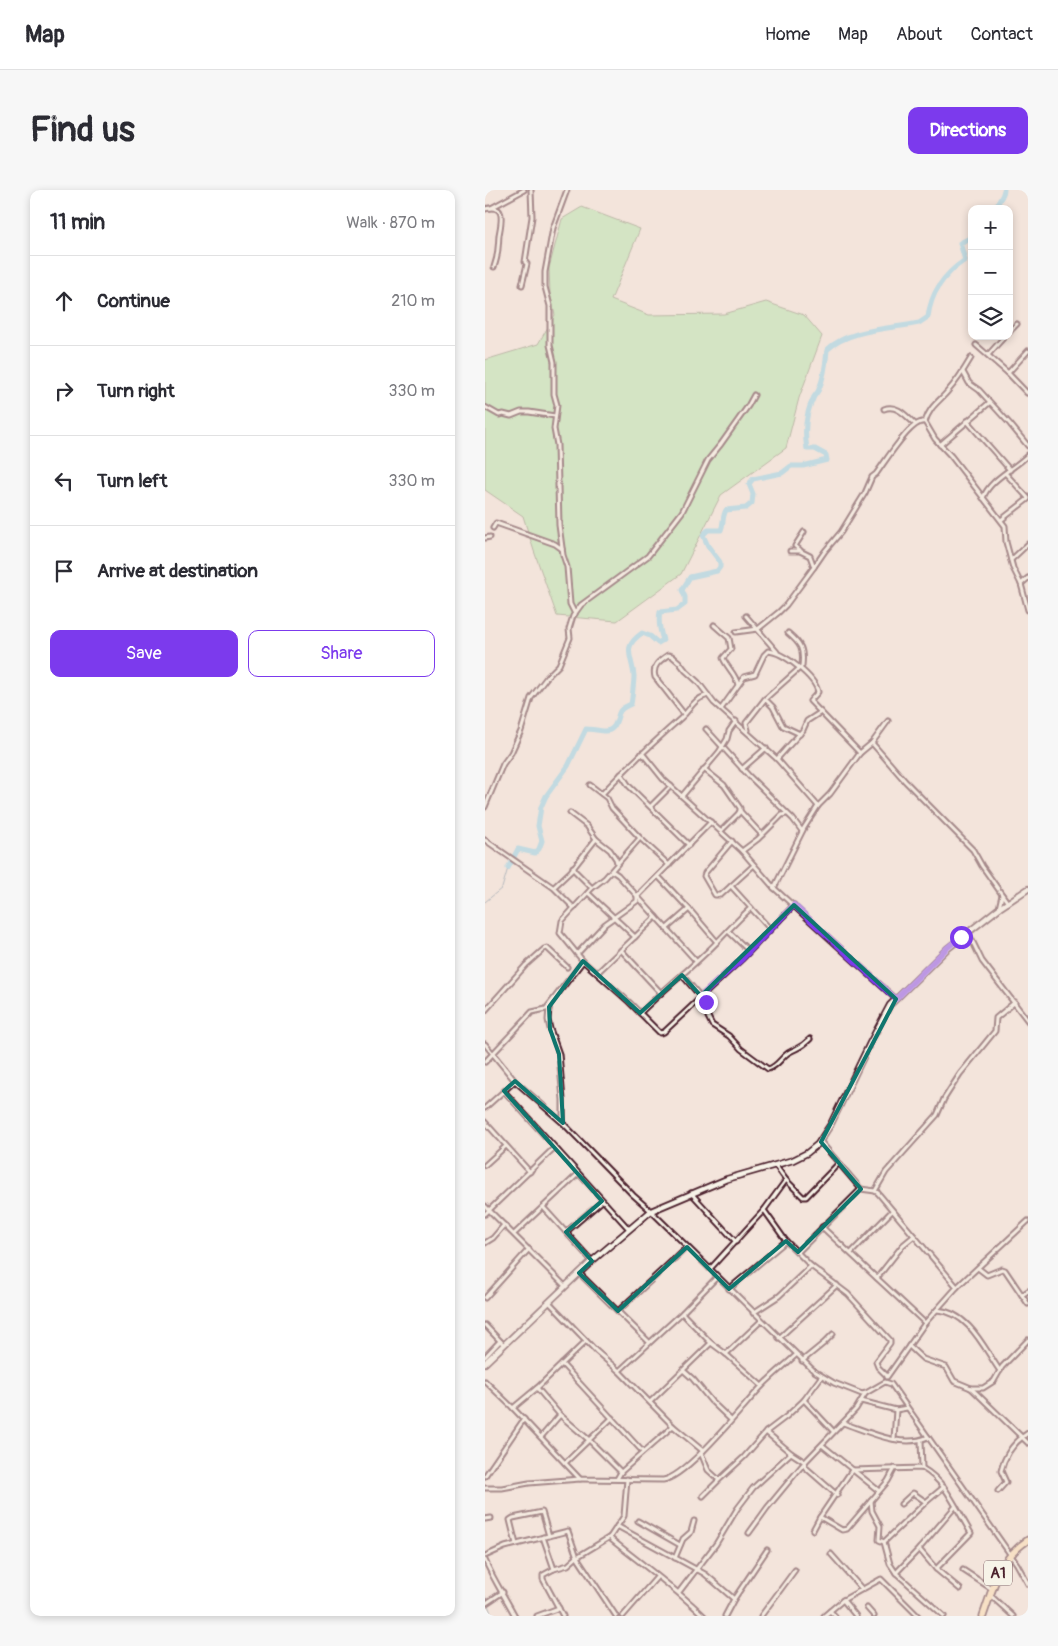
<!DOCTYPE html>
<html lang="en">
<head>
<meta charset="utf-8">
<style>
  :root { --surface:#fff; --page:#f7f7f7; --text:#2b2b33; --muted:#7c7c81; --line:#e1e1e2; --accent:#7c3aed }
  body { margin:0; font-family:Pangolin,sans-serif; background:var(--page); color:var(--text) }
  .controls { position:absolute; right:15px; top:15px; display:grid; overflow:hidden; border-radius:10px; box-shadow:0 2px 8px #0003 }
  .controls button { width:45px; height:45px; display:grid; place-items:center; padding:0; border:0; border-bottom:1px solid var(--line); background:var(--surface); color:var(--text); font:25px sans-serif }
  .stop { position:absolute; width:15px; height:15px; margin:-11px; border:4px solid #7c3aed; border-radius:50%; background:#fff }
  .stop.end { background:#7c3aed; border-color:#fff; box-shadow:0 1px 5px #0008 }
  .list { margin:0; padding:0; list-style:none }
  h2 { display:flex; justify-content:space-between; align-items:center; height:65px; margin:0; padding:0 20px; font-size:21px }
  h2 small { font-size:16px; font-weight:400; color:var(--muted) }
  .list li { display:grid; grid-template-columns:32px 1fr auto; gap:15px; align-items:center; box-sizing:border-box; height:90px; padding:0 20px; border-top:1px solid var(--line) }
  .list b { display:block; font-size:19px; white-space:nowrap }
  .list em { font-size:16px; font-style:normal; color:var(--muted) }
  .actions { display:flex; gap:10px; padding:15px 20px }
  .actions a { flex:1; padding:11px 0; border:1px solid var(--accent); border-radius:10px; text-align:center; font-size:18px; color:var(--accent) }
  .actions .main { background:var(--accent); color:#fff }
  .icon { flex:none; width:28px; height:28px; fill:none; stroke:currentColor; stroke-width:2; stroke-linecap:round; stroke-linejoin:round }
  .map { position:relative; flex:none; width:543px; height:1426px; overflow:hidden; border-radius:10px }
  header { display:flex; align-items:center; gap:30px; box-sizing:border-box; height:70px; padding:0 25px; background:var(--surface); border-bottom:1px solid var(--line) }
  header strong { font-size:24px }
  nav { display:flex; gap:28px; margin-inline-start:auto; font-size:18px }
  .intro { display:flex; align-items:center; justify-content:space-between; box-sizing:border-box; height:120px; padding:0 30px }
  h1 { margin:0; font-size:35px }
  .button { padding:12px 22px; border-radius:10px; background:var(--accent); color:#fff; font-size:18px; font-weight:700 }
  main { display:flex; gap:30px; padding:0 30px }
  aside { flex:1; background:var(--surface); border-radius:10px; box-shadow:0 2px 8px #0003 }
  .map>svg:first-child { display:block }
  .green { fill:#afe5a8; stroke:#7c826a }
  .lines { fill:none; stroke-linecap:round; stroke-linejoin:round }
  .stream { stroke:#6f889c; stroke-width:1 }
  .river { stroke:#87cee8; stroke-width:5 }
  .minor-casing { stroke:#4a1f2b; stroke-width:7 }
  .secondary-casing { stroke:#4a1f2b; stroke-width:8 }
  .trunk-casing { stroke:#4a1f2b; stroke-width:9 }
  .minor { stroke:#f7f3e8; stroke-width:3 }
  .secondary { stroke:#f7f3e8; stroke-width:4.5 }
  .trunk { stroke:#fddcac; stroke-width:5.5 }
  .route { stroke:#7c3aed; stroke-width:6 }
  .marked { fill:none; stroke:#0f766e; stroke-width:4; stroke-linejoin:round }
  .labels { text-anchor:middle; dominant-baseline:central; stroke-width:4.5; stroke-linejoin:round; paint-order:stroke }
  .shield { fill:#f7f3e8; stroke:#7e5f64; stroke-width:1 }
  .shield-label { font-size:15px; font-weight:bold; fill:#4a1f2b }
</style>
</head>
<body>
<header>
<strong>Map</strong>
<nav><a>Home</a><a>Map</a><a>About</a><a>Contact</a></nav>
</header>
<div class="intro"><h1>Find us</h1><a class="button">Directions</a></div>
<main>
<aside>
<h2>11 min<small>Walk · 870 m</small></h2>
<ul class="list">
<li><svg class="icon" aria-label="ahead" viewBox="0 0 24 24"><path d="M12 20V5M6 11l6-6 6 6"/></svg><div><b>Continue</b></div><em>210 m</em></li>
<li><svg class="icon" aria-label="right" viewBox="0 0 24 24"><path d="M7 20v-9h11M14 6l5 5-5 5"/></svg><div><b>Turn right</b></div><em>330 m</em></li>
<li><svg class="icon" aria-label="left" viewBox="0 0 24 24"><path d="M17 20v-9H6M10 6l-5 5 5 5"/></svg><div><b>Turn left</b></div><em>330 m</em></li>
<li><svg class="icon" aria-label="arrive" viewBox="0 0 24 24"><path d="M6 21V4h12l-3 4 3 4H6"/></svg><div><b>Arrive at destination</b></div></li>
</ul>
<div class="actions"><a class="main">Save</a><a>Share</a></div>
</aside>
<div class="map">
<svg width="543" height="1426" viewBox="0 0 543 1426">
  <rect width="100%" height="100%" fill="#f3e4db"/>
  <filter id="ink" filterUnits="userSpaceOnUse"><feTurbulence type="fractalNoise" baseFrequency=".02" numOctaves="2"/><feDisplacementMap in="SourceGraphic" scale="10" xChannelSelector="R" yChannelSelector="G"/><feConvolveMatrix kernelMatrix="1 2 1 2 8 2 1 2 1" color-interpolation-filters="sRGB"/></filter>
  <g filter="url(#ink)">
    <path class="green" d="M97,17L155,39L126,110L164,125L239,124L281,112L319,125L337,146L314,208L301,258L236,305L196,384L132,431L72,426L49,361L38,326L0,300V170L53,154L70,125L65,103L64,78L77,29Z"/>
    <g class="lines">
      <g class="stream">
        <path d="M0,712L17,698L23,678"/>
        <path d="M0,1406L7,1426"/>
      </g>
      <g class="river">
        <path d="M511,19C512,11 518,8 519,0"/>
        <path d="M23,678L33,659L50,663L54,659L57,651L53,636L56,617L61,606L83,576L101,539C107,539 112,540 118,541C132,542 131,528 135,521C138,517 142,516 146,514C147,510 149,490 149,486C147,465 136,458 157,443L165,446L173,453L178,450C175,441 173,431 175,422L192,420L200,414V407L197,400L205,387L232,381L235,377V372L223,356L218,345L223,340H236C239,333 237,327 241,320L261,318L267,313L268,304L264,294L268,289L297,283L306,276H318L342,270L341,265L330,259H322C319,241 320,225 328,209C329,205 333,203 334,199C339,187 341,173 342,160C363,139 405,139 434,133L443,127C446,102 459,84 480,70L475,53L487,47"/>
      </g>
      <defs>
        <g id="minor">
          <path d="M82,0L68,38L60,82V97L65,116V155L69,172V204L72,215L69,239L72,255L74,335L78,365L82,377L85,414L90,424"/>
          <path d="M6,18L39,0"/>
          <path d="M0,19C22,13 16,33 14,45C13,58 14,64 9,77"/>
          <path d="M37,95L42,74L40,72L47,27L46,0"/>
          <path d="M524,142L532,134"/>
          <path d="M491,155L523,183L542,203L543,202"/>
          <path d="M503,165L520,146"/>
          <path d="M478,182L484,193L494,200L525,234L543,256"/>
          <path d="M523,183L543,161"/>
          <path d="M0,217L14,225L18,224L26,226L36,222H44L70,226"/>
          <path d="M399,219C412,214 421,226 430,234"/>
          <path d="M482,231L525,280"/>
          <path d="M440,232C445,216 453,213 463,201C472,191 479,180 486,168"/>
          <path d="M455,255L504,213"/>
          <path d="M521,284L543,308"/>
          <path d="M498,308C505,289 529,279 543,265"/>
          <path d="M516,330L543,309"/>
          <path d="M8,338L11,333L70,354L77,359"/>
          <path d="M0,348L5,347"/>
          <path d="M315,360L310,356L319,342"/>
          <path d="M305,361H315L325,366L329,377L340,361L356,342L380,303L387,287L391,284C400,272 426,229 440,232L450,249L466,266L520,336L521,352L528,378L536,394L543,420"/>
          <path d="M526,370L543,354"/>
          <path d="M536,394L543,388"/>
          <path d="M261,426L292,462"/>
          <path d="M229,435L244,448L246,459L238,468C242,478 251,484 253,495"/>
          <path d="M251,442L273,439L294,422L301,415L329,377"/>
          <path d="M280,509L288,517L298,536L315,544"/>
          <path d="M236,519L259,487L270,484L279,465L283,461C298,462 330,487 333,502L325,511L375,563"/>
          <path d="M199,524L170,487C167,476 174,471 183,465L187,466L194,472L201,481L213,492L229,513L292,569L333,616"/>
          <path d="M221,539L264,586L308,629L317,641"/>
          <path d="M263,540L261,533L280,509L317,476C319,459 316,454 303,443"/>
          <path d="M387,553L403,531"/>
          <path d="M157,563L178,589L257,661L289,698L411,809"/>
          <path d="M292,569L318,540L322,531L336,522"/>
          <path d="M219,579L239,595L255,618V621L253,624L236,641"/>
          <path d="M257,579L281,558"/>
          <path d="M136,584L144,596L204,655"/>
          <path d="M105,595L122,608L127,618L155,648L184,675"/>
          <path d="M117,604C142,577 169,552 196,528C207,518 207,510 223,505"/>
          <path d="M197,606L234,562L242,549L244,541L251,531"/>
          <path d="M166,616L186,596"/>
          <path d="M0,617L18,574L26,563L36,541L46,508L62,487L74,475L85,448L84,439L88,426L96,415L163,366L197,322L223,270L236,254L263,216L269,205"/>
          <path d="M255,621L277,645"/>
          <path d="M85,623L102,636L111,649L125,660L131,669L132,673"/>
          <path d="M155,648L120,688L107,698L77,731L75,743L98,771L144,812L175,843L179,842L257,769L309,715"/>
          <path d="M0,650L69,698L89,718"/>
          <path d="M247,651L220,683L219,686L230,705H236L269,675"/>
          <path d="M257,661L273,649L297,625L301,624"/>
          <path d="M88,677L90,681L107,698"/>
          <path d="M127,681L133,685L211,771"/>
          <path d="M173,686L204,719"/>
          <path d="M246,696L285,739"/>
          <path d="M69,697L86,681L111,649"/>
          <path d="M289,698L319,638L333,616L345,604L375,563L387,553L420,591L488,660L497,676L523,713"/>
          <path d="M103,703L150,747"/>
          <path d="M514,718L517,705"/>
          <path d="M181,739L204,719L232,752"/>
          <path d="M243,741L264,761"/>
          <path d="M483,742L497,771L543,831"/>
          <path d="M136,760L176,803"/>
          <path d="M92,764L120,734L152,711V707L226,632"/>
          <path d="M112,783L171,727"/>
          <path d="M197,785L221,813L223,827L227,835L244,846L256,859L283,879C292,877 296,868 303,863C313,857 315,859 325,849"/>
          <path d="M64,818L63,830L65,839L74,864L78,910V932"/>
          <path d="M0,821L41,775L59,759L62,758L82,777"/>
          <path d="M155,823C176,802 200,783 222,762C237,748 250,732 266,718"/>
          <path d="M0,854L30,891L78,933L148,1005L166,1021L329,1181L349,1193L377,1204L381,1203L400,1192L406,1194L532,1374L543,1394"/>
          <path d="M0,872L47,822L61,819L98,771"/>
          <path d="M19,901L143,1038"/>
          <path d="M0,918L30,891"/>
          <path d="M0,932L45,982"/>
          <path d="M335,951L376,999L390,1001L393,1003L472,1097"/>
          <path d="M0,975L21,956"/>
          <path d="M291,976L301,990L318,1007H321L353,974"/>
          <path d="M390,1001L401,982L452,925L459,909L475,884L510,841L511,828L530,812"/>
          <path d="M206,1003L251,1052"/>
          <path d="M0,1016L80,1096"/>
          <path d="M58,1017L107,1071"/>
          <path d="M279,1020L301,1051L326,1076L363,1104L405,1150V1153L391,1172L393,1177L402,1186"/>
          <path d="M0,1024L69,958"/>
          <path d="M337,1037L440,1133"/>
          <path d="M81,1042L117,1011"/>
          <path d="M29,1044L93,984"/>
          <path d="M0,1053L8,1048L19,1035"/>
          <path d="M313,1062L376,999"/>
          <path d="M366,1063L407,1021"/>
          <path d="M493,1078L502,1085L517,1079L520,1080L543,1114"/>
          <path d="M225,1079L279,1020L301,990"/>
          <path d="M94,1083L164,1152"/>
          <path d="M392,1088L418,1055L429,1046"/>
          <path d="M244,1099L301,1051"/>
          <path d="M537,1105L543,1101"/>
          <path d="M0,1108L44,1059"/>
          <path d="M64,1112L111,1161L134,1181L188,1236L218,1261"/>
          <path d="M452,1120C484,1122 499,1158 515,1181"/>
          <path d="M133,1121L202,1057"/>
          <path d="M197,1123L226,1153L241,1164L277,1196"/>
          <path d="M268,1123L294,1106L326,1076"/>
          <path d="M0,1135L19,1155"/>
          <path d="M294,1148L352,1095"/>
          <path d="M424,1156L438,1169L461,1177L469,1191L486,1198L543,1253"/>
          <path d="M241,1164L276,1131"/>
          <path d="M0,1167L15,1151"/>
          <path d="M317,1171L339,1153L348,1144"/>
          <path d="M77,1174L157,1261"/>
          <path d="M134,1181L197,1123L232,1087"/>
          <path d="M199,1181L208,1189L226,1211L246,1230"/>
          <path d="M402,1187L440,1133L472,1097L543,1031"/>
          <path d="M0,1191L28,1218L95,1289L178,1290C202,1287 258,1216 277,1196C288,1185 300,1175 311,1165"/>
          <path d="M52,1198L75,1225L104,1250L136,1282"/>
          <path d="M486,1198H498L509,1191L517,1177L543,1150"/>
          <path d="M319,1210L348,1241"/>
          <path d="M376,1211L411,1220L422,1218"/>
          <path d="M165,1212L226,1153"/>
          <path d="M28,1218L52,1198L101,1151"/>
          <path d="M358,1233C382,1241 417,1259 443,1247"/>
          <path d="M281,1242L306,1263"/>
          <path d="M56,1247L75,1225"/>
          <path d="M409,1249L411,1220"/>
          <path d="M436,1250L437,1278"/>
          <path d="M337,1255L394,1301"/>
          <path d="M216,1263L223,1280L234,1290L259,1267L281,1242L302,1226L319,1210L336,1187"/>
          <path d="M320,1272V1277L352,1305"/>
          <path d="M80,1273L127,1228"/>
          <path d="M0,1286L39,1229"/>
          <path d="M132,1289L136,1282L188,1236"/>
          <path d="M142,1289L139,1326L125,1347L127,1350C158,1375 190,1398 219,1426"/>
          <path d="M0,1298H17L44,1293L95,1289"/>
          <path d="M513,1301L521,1292L516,1281C520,1264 529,1252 543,1243"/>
          <path d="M218,1306L233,1291"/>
          <path d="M386,1311L387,1321L395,1336L394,1350L399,1352"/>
          <path d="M416,1314L428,1303L441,1312"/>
          <path d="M470,1317L434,1359L451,1379L475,1399"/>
          <path d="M335,1327L357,1340L362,1339L403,1291L410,1278"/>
          <path d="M0,1329L6,1328"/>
          <path d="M153,1331L195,1355"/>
          <path d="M132,1336L220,1384L249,1409"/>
          <path d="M328,1340L335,1327L367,1280L437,1278C462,1292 471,1319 486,1343L451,1379"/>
          <path d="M264,1343L282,1318L320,1272"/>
          <path d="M58,1347L69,1379"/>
          <path d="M31,1354L25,1330L28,1328L57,1322L64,1346"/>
          <path d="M346,1364L377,1399"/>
          <path d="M0,1366L20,1357L83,1341L92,1367L131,1426"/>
          <path d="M190,1368L198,1349L206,1342L209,1331"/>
          <path d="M0,1370C8,1389 20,1407 30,1426"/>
          <path d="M478,1380L507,1399"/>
          <path d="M411,1383L434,1359"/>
          <path d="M194,1402L231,1354L252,1319L268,1298L306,1263L320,1272L371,1219L380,1204"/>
          <path d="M505,1405L528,1426"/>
          <path d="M358,1410L371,1426"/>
          <path d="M0,1414L18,1402"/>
          <path d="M382,1418L389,1426"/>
          <path d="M345,1421L350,1426"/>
          <path d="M52,1426L74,1418"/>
          <path d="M78,1426L58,1389V1385L69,1379L83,1375L92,1367L125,1347"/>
          <path d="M138,1426L172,1387"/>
          <path d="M240,1426L249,1409L282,1360"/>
          <path d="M276,1426L310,1380"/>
          <path d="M339,1426L358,1410L396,1389L433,1426"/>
          <path d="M459,1426L411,1383L405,1374L399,1352L441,1312L459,1297"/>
        </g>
        <path id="secondary" d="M0,1173L107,1071L166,1021L242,989L308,970L322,963L333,954L346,934L385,853L405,815L462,759L513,719L543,699"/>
        <path id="trunk" d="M498,1426C509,1395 514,1369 543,1350"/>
      </defs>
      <use href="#minor" class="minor-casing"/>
      <use href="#secondary" class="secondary-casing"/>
      <use href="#trunk" class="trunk-casing"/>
      <use href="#minor" class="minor"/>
      <use href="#secondary" class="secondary"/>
      <use href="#trunk" class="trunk"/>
    </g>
  </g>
  <g class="lines" filter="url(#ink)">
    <path class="route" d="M221,812L216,806L257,769L309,715L411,809L462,758L476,747"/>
  </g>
  <path d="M0 0H543V1426H0ZM309,715L411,809L336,952L376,999L313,1062L301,1051L244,1099L202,1057L133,1121L94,1083L107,1071L81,1042L117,1011L19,901L30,891L78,933L74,864L65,839L64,817L98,771L155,823L197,785L216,806Z" fill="#f3e4db" fill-opacity=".55" fill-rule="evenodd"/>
  <path class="marked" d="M309,715L411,809L336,952L376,999L313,1062L301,1051L244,1099L202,1057L133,1121L94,1083L107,1071L81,1042L117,1011L19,901L30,891L78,933L74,864L65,839L64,817L98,771L155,823L197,785L216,806Z"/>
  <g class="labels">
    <rect class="shield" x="499" y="1370.5" width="28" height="25" rx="4"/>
    <g class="shield-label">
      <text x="513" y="1383">A1</text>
    </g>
  </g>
</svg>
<div class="controls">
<button>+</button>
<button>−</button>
<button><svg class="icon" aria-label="layers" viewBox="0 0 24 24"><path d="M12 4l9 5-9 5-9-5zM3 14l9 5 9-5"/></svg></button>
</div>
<div class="stop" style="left:476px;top:747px"></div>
<div class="stop end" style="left:221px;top:812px"></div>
</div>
</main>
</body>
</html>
